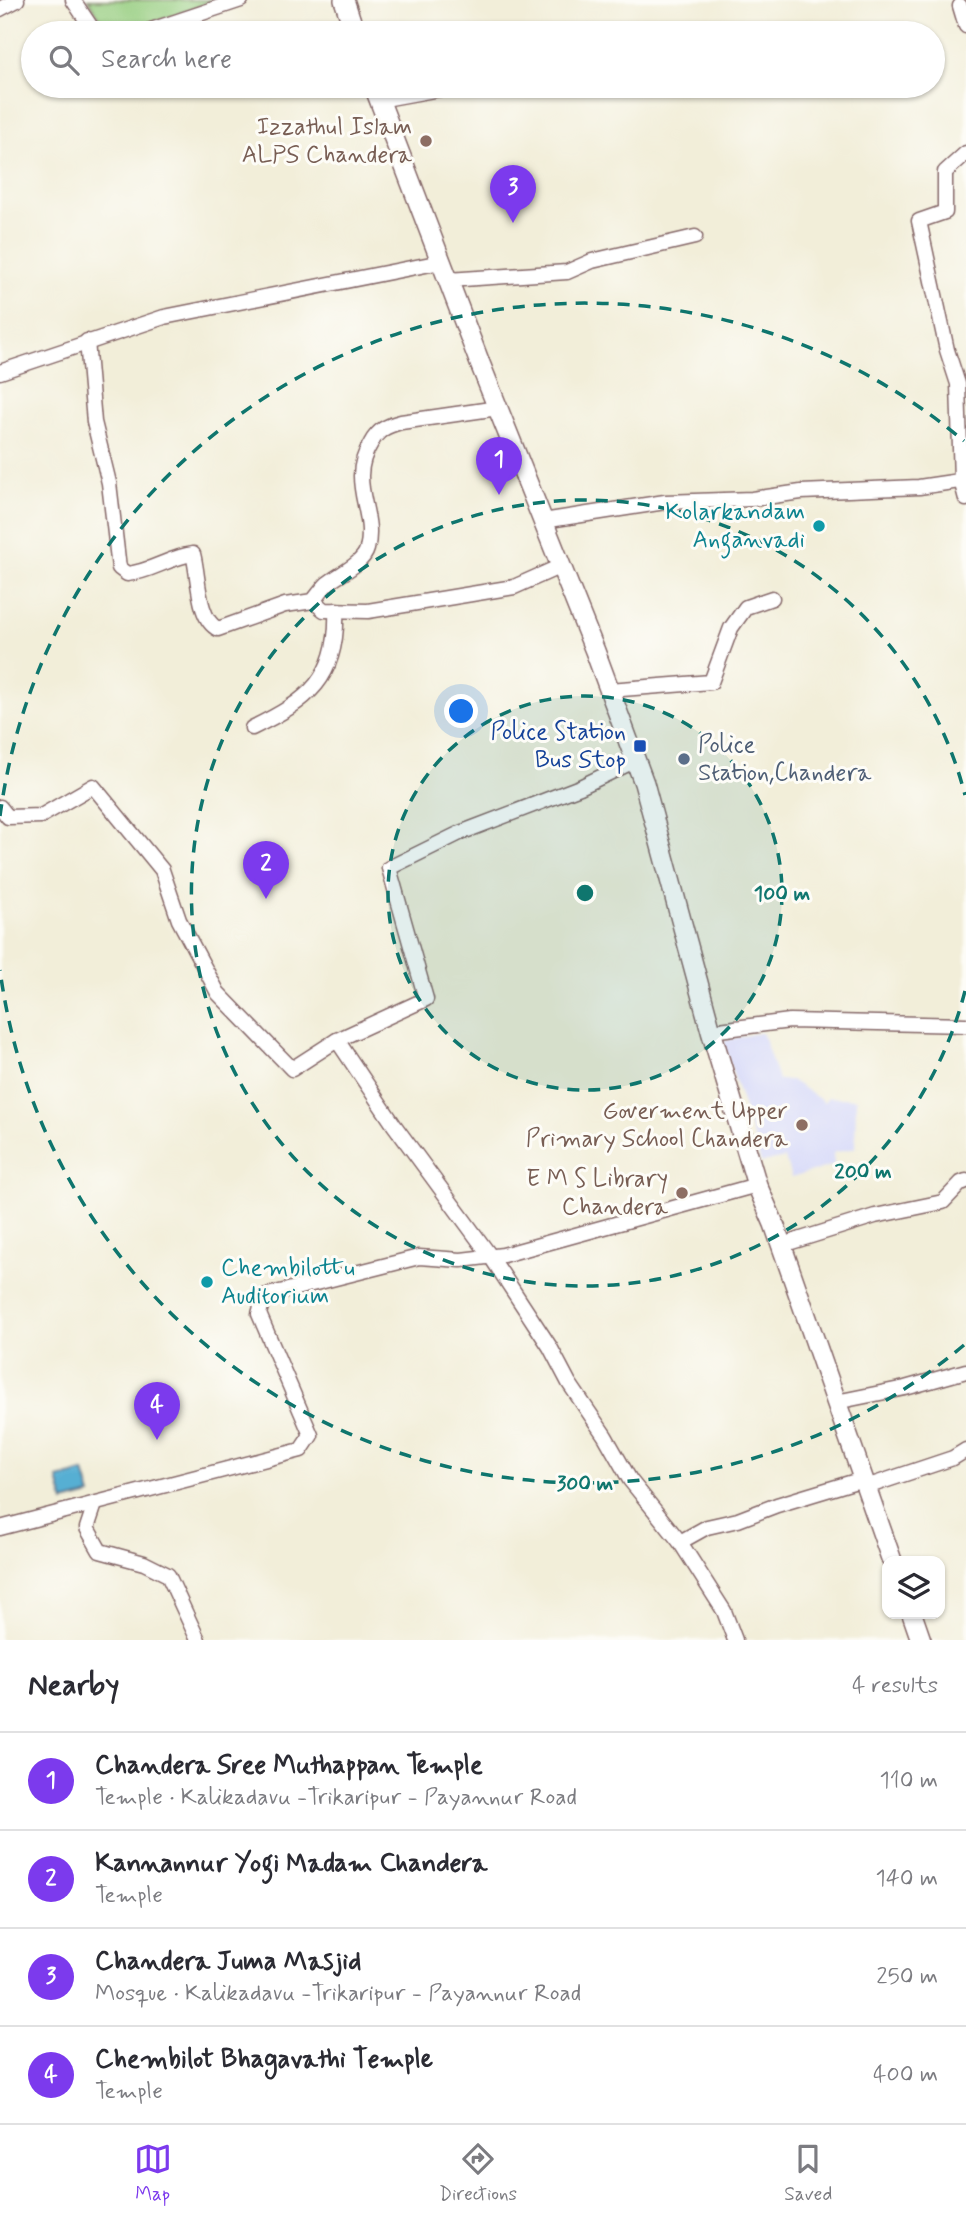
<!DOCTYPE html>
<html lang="en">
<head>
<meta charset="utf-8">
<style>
  :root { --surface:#fff; --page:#f2f2f3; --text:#2b2b33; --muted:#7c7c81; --line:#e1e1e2; --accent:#7c3aed }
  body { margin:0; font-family:Mynerve,sans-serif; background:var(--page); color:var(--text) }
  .controls { position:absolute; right:21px; bottom:21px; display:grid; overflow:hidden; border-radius:14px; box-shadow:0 2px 5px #0004 }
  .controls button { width:63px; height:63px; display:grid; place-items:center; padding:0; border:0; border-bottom:2px solid var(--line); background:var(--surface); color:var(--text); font:35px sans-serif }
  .you { position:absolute; left:462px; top:712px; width:24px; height:24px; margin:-18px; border:5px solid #fff; border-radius:50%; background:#1a73e8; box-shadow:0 0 0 10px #1a73e833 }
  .badge { display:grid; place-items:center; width:46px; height:46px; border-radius:50%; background:var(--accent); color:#fff; font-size:23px; font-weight:700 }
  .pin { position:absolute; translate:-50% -58px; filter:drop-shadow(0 2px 4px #0008) }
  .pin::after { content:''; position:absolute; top:37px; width:24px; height:21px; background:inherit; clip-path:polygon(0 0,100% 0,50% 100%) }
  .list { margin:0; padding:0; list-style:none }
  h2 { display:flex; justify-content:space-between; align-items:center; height:91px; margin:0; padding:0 28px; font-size:30px }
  h2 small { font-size:23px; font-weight:400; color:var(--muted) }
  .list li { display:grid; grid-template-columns:46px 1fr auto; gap:21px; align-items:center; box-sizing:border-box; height:98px; padding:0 28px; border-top:2px solid var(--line) }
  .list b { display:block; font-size:26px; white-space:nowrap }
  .list p { margin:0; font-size:23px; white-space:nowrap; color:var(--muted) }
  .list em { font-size:23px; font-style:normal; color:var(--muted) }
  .icon { flex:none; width:38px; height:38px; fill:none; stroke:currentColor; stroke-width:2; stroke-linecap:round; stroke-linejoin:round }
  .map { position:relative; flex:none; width:966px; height:1640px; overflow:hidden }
  .search { position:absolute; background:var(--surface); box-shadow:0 2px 5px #0004; left:21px; right:21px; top:21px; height:77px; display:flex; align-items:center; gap:18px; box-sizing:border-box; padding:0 24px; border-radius:38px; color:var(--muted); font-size:26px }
  .sheet { height:483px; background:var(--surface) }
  nav { display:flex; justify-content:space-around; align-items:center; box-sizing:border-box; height:98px; border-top:2px solid var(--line); background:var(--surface); font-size:19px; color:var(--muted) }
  nav a { display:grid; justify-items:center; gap:4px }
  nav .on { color:var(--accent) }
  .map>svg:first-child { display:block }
  .built { fill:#d5d8f9 }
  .green { fill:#96cd80; stroke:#707656; stroke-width:2 }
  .water { fill:#56afd3; stroke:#50677f; stroke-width:2 }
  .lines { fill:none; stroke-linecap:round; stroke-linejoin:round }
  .minor-casing { stroke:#856768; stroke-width:17 }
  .major-casing { stroke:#856768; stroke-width:22 }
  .minor { stroke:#fff; stroke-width:14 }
  .major { stroke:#fff; stroke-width:19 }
  .ring { fill:none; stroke:#0f766e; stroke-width:3.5; stroke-dasharray:12 9 }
  .education-dot { fill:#8d6e63; stroke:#fdfcf7; stroke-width:2.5 }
  .culture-dot { fill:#0f9aa8; stroke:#fdfcf7; stroke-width:2.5 }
  .transit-dot { fill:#1a4fb4; stroke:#fdfcf7; stroke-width:2.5 }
  .service-dot { fill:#5c6f8a; stroke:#fdfcf7; stroke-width:2.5 }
  .labels { text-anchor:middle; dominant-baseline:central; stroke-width:6; stroke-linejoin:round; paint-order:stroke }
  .education-label { font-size:24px; fill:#785e54; stroke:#fdfcf7; text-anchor:end }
  .culture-label { font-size:24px; fill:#0d838f; stroke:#fdfcf7; text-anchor:end }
  .transit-label { font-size:24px; fill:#164399; stroke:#fdfcf7; text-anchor:end }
  .service-label { font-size:24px; fill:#4e5e75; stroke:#fdfcf7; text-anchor:start }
  .centre { fill:#0f766e; stroke:#fdfcf7; stroke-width:3.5 }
  .ring-label { font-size:21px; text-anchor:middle; font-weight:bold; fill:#0f766e; stroke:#fdfcf7; stroke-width:6; stroke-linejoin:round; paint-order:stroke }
</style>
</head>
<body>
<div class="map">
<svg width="966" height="1640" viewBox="0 0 966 1640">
  <rect width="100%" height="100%" fill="#fdfcf7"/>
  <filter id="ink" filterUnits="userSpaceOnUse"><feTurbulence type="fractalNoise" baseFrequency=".0143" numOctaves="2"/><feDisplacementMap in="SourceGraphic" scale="14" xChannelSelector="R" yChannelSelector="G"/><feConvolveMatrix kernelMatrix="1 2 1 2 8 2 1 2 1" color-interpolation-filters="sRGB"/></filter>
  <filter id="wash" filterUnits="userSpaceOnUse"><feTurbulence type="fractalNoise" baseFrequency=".00686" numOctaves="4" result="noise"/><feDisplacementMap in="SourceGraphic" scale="28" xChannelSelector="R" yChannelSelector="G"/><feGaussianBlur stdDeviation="1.57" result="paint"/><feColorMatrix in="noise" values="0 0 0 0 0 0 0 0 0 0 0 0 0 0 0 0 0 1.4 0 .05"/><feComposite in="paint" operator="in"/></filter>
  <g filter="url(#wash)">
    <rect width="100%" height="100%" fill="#f2eed9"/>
    <path class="built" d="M762,1032L778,1080H791L824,1102L828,1097L856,1099L855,1148L833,1153L834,1165L791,1178L785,1158L761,1163L723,1041Z"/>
    <path class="green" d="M88,0H216L124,33H110Z"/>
    <path class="water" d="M84,1472L91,1495L64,1502L58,1479Z"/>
  </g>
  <g filter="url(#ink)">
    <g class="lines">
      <defs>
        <g id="minor">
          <path d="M73,0L95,33"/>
          <path d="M960,6L966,26"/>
          <path d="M0,9L17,0"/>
          <path d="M142,33L241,0"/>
          <path d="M379,100L456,86"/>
          <path d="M966,153L945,172V212L919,221L947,350L958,384L961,480L966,499"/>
          <path d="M448,280L567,272L592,261L695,237"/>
          <path d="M87,341L94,422L109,483L119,568L127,574C151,572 169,557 193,554C199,575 197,619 218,629L285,605L313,601C318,595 322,589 327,584C339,574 363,564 367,549C377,512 346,483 371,443C378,430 386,426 401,422L498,408"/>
          <path d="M0,372L164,317L441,262"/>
          <path d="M543,521L665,502L752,499L801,492L919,487L966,480"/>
          <path d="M313,601L324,610L368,611L514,587L561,566"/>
          <path d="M609,690L711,682L731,628L746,607L772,598"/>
          <path d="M252,728C308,701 339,678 336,610"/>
          <path d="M0,807L8,817L41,816L93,786L162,870L179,920L218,993L292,1069L337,1040L394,1125L491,1257L550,1347L569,1383L605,1436L630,1480L680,1542L724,1611L735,1640"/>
          <path d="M711,1031L790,1021L966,1025"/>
          <path d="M337,1040L426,999L389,868L460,833L580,787L636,760"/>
          <path d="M782,1245L875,1216L943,1202L961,1183L966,1181"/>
          <path d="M836,1402L905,1388L966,1371"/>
          <path d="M866,1487L953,1458L966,1450"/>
          <path d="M95,1504L87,1528L100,1551L144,1563L168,1575L198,1640"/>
          <path d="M0,1528L301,1450L311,1435L259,1314L264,1296L419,1257L461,1260L503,1255L757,1185"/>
          <path d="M680,1542L707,1527L738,1520L777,1505L863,1479"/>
        </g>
        <g id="major">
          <path d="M344,0L355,33"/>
          <path d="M374,86L481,366L595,651L644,783L711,1031L757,1185L774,1224L892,1561"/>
          <path d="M912,1614L921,1640"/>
        </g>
      </defs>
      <use href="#minor" class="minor-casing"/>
      <use href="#major" class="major-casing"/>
      <use href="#minor" class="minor"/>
      <use href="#major" class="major"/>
    </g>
  </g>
  <circle cx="585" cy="893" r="197" fill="#0f766e" fill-opacity=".12"/>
  <g class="ring">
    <circle cx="585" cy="893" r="197"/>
    <path d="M965 991A393 393 0 1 1 965 795"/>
    <path d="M964 1345A590 590 0 0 1 0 970M0 816A590 590 0 0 1 964 441"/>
  </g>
  <g class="education-dot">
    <circle cx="426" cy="141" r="7"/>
    <circle cx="802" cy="1125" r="7"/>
    <circle cx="682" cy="1193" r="7"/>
  </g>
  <g class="culture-dot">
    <circle cx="819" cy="526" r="7"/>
    <circle cx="207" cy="1282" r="7"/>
  </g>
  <rect class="transit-dot" x="633" y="739" width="14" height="14" rx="3.5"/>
  <circle class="service-dot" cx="684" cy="759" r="7"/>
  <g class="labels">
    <g class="education-label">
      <text x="412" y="127">Izzathul Islam<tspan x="412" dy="28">ALPS Chandera</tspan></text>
      <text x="788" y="1111">Goverment Upper<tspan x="788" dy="28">Primary School Chandera</tspan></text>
      <text x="668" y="1179">E M S Library<tspan x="668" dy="28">Chandera</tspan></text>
    </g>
    <g class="culture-label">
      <text x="805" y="512">Kolarkandam<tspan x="805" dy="28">Anganvadi</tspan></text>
      <text x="221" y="1268" text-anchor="start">Chembilottu<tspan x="221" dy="28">Auditorium</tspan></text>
    </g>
    <g class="transit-label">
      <text x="626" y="732">Police Station<tspan x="626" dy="28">Bus Stop</tspan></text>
    </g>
    <g class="service-label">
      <text x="698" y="745">Police<tspan x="698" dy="28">Station,Chandera</tspan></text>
    </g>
  </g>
  <circle cx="585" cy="893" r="10" class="centre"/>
  <g class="ring-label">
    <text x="782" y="900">100 m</text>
    <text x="863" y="1178">200 m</text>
    <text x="585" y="1490">300 m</text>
  </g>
</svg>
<div class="controls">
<button><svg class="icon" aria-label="layers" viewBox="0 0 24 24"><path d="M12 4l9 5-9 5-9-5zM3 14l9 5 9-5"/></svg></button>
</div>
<div class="you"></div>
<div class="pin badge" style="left:499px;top:495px">1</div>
<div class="pin badge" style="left:266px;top:899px">2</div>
<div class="pin badge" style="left:513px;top:223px">3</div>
<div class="pin badge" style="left:157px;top:1440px">4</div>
<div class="search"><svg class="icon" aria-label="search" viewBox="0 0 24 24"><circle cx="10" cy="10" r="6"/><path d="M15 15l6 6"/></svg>Search here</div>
</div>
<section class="sheet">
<h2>Nearby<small>4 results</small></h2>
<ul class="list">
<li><span class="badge">1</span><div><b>Chandera Sree Muthappan Temple</b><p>Temple · Kalikadavu -Trikaripur - Payannur Road</p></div><em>110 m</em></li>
<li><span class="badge">2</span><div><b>Kannannur Yogi Madam Chandera</b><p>Temple</p></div><em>140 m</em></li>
<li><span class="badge">3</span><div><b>Chandera Juma Masjid</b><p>Mosque · Kalikadavu -Trikaripur - Payannur Road</p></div><em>250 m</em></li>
<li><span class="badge">4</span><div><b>Chembilot Bhagavathi Temple</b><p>Temple</p></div><em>400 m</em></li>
</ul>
</section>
<nav>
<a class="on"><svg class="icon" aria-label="map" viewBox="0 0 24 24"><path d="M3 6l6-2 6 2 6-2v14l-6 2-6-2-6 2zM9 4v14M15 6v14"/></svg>Map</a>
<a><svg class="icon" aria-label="directions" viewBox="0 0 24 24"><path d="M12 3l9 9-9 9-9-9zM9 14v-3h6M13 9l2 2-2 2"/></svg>Directions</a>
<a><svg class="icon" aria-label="saved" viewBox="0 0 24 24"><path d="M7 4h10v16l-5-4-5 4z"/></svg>Saved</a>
</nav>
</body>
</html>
